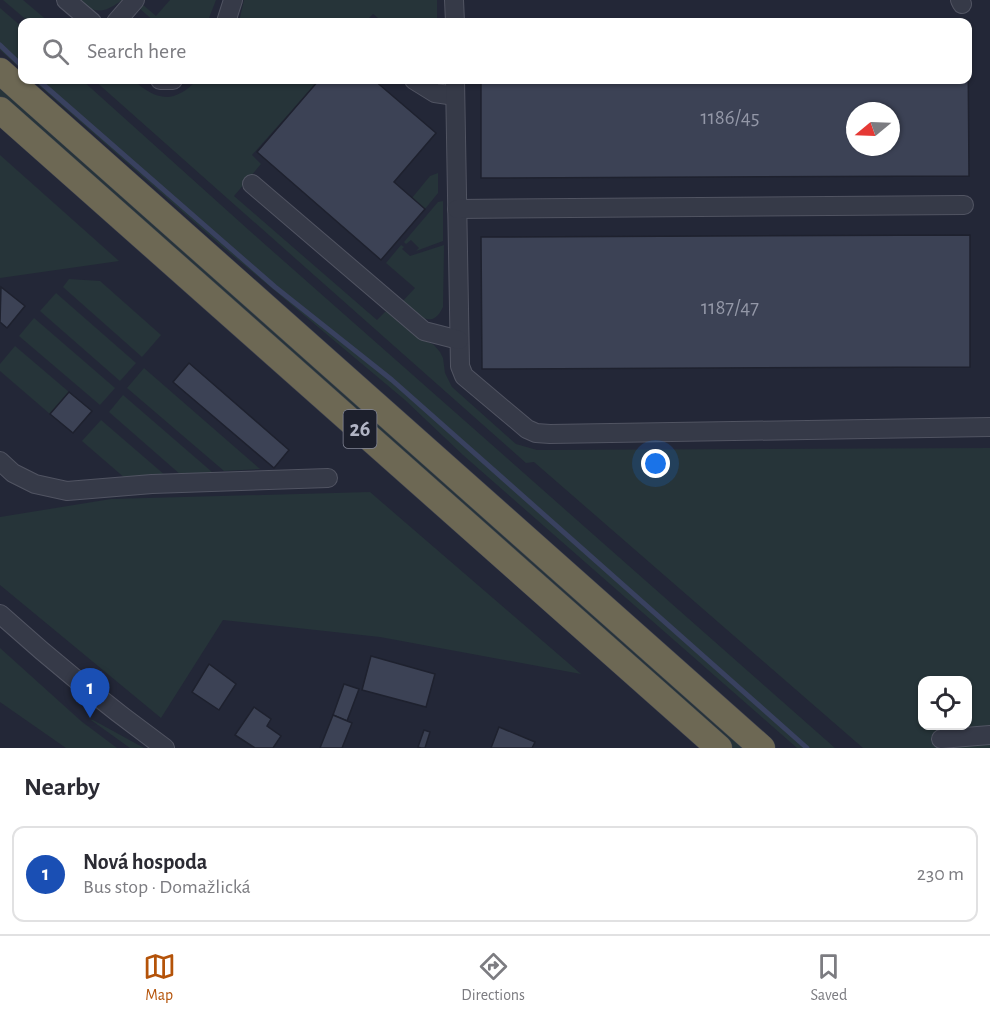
<!DOCTYPE html>
<html lang="en">
<head>
<meta charset="utf-8">
<style>
  :root { --surface:#fff; --page:#f2f2f3; --text:#2b2b33; --muted:#7c7c81; --line:#e1e1e2; --accent:#b45309 }
  body { margin:0; font-family:"Alegreya Sans",sans-serif; background:var(--page); color:var(--text) }
  .controls { position:absolute; right:18px; bottom:18px; display:grid; overflow:hidden; border-radius:12px; box-shadow:0 2px 4px #0004 }
  .controls button { width:54px; height:54px; display:grid; place-items:center; padding:0; border:0; border-bottom:2px solid var(--line); background:var(--surface); color:var(--text); font:30px sans-serif }
  .compass { position:absolute; left:846px; top:102px; width:54px; height:54px; border-radius:50%; background:var(--surface); box-shadow:0 2px 4px #0004; rotate:251deg }
  .you { position:absolute; left:656px; top:464px; width:21px; height:21px; margin:-15px; border:4px solid #fff; border-radius:50%; background:#1a73e8; box-shadow:0 0 0 9px #1a73e833 }
  .badge { display:grid; place-items:center; width:39px; height:39px; border-radius:50%; background:var(--accent); color:#fff; font-size:20px; font-weight:700 }
  .pin { position:absolute; translate:-50% -50px; filter:drop-shadow(0 2px 3px #0008) }
  .pin::after { content:''; position:absolute; top:32px; width:21px; height:18px; background:inherit; clip-path:polygon(0 0,100% 0,50% 100%) }
  .list { margin:0; padding:0; list-style:none }
  h2 { display:flex; justify-content:space-between; align-items:center; height:78px; margin:0; padding:0 24px; font-size:26px }
  h2 small { font-size:20px; font-weight:400; color:var(--muted) }
  .list li { display:grid; grid-template-columns:39px 1fr auto; gap:18px; align-items:center; box-sizing:border-box; height:96px; margin:0 12px 12px; padding:0 12px; border:2px solid var(--line); border-radius:12px }
  .list b { display:block; font-size:22px; white-space:nowrap }
  .list p { margin:0; font-size:20px; white-space:nowrap; color:var(--muted) }
  .list em { font-size:20px; font-style:normal; color:var(--muted) }
  .icon { flex:none; width:33px; height:33px; fill:none; stroke:currentColor; stroke-width:2; stroke-linecap:round; stroke-linejoin:round }
  .map { position:relative; flex:none; width:990px; height:748px; overflow:hidden }
  .search { position:absolute; background:var(--surface); box-shadow:0 2px 4px #0004; left:18px; right:18px; top:18px; height:66px; display:flex; align-items:center; gap:15px; box-sizing:border-box; padding:0 21px; border-radius:12px; color:var(--muted); font-size:22px }
  .sheet { height:186px; background:var(--surface) }
  nav { display:flex; justify-content:space-around; align-items:center; box-sizing:border-box; height:84px; border-top:2px solid var(--line); background:var(--surface); font-size:16px; color:var(--muted) }
  nav a { display:grid; justify-items:center; gap:3px }
  nav .on { color:var(--accent) }
  .map>svg:first-child { display:block }
  .green { fill:#263439; fill-rule:evenodd }
  .lines { fill:none; stroke-linecap:round; stroke-linejoin:round }
  .stream { stroke:#39415f; stroke-width:5 }
  .building { fill:#3c4255; stroke:#1e212e; stroke-width:1.5; fill-rule:evenodd }
  .minor-casing { stroke:#515462; stroke-width:20 }
  .highway-casing { stroke:#3e414f; stroke-width:27 }
  .minor { stroke:#363a48; stroke-width:18 }
  .highway { stroke:#6d6854; stroke-width:26 }
  .labels { text-anchor:middle; dominant-baseline:central; stroke-width:6; stroke-linejoin:round; paint-order:stroke }
  .number-label { font-size:21px; fill:#9498a8 }
  .shield { fill:#1c1f2c; stroke:#848796; stroke-width:1.5 }
  .shield-label { font-size:22px; font-weight:bold; fill:#b1b4c4 }
</style>
</head>
<body>
<div class="map">
<svg width="990" height="748" viewBox="0 0 990 748">
  <rect width="100%" height="100%" fill="#232737"/>
  <g class="green">
    <path d="M3,0H23L49,22H29Z"/>
    <path d="M73,0H122C101,16 94,12 73,0Z"/>
    <path d="M170,0H216L209,18L205,22H197L193,19L190,22H155L139,8L142,4L156,16Z"/>
    <path d="M244,0H437V22H383L373,14L365,22H239Z"/>
    <path d="M0,8L22,27V70L0,50Z"/>
    <path d="M33,80H82L260,240L835,748H797L463,455L405,400L219,244Z"/>
    <path d="M94,80H133C157,101 174,104 197,80H319L252,155L261,164L234,196L377,320L385,312H387L414,335L434,345L440,352L443,358L445,373L452,387L516,444L537,450L990,448V748H863L534,462L526,463ZM922,680H968V726H922Z"/>
    <path d="M0,86L746,748H733L0,104Z"/>
    <path d="M0,155L119,261L0,278Z"/>
    <path d="M438,173V193L425,209L412,198L430,176Z"/>
    <path d="M443,201V241L416,251L419,248L411,240L406,244L404,242L438,202Z"/>
    <path d="M401,245L404,247L402,249L410,256L444,245L443,307C432,332 415,313 402,302L415,288L386,263Z"/>
    <path d="M69,279L100,281L161,335L142,357L63,287Z"/>
    <path d="M56,293L136,363L120,381L40,311Z"/>
    <path d="M34,318L115,388L100,405L19,336Z"/>
    <path d="M15,346L69,392L50,414L0,371V364Z"/>
    <path d="M144,368L260,469L224,471L127,388Z"/>
    <path d="M123,395L212,472L181,475L109,412Z"/>
    <path d="M101,420L166,476L126,479L82,441Z"/>
    <path d="M370,492L581,674L380,637L223,620L161,718L0,585V517L111,499Z"/>
    <path d="M0,648L81,721L117,748H66L0,702Z"/>
    <path d="M91,720H93L144,748H130Z"/>
  </g>
  <g class="lines">
    <g class="stream">
      <path d="M0,45L22,66"/>
      <path d="M38,80L275,287L392,380L807,748"/>
    </g>
  </g>
  <g class="building">
    <path d="M968,44L969,176L481,178V80H968ZM855,111H891V147H855Z"/>
    <path d="M319,80H374L436,133L394,182L425,209L381,260L257,152Z"/>
    <path d="M970,235V367L482,369L481,237Z"/>
    <path d="M1,287L25,306L7,328L0,322Z"/>
    <path d="M189,363L289,450L274,468L173,382Z"/>
    <path d="M69,392L92,411L73,433L50,414Z"/>
    <path d="M371,656L435,674L426,707L362,690Z"/>
    <path d="M209,664L236,684L219,710L192,692Z"/>
    <path d="M344,684L359,689L347,721L333,715Z"/>
    <path d="M254,707L271,719L267,726L281,736L273,748H255L235,735Z"/>
    <path d="M333,715L352,723L342,748H320Z"/>
    <path d="M499,727L535,742L532,748H491Z"/>
    <path d="M424,730L430,732L425,748H421L418,747Z"/>
  </g>
  <g class="lines">
    <defs>
      <g id="minor">
        <path d="M66,0L92,22"/>
        <path d="M454,0L455,22"/>
        <path d="M960,0L962,4"/>
        <path d="M116,22L135,0"/>
        <path d="M226,22L233,0"/>
        <path d="M160,80H173"/>
        <path d="M414,80L435,93L455,96"/>
        <path d="M455,80L460,366L464,376L527,429L536,433L550,434L990,427"/>
        <path d="M252,184L424,331L459,340"/>
        <path d="M457,209L964,205"/>
        <path d="M0,461L13,473L35,484L67,491L152,484L328,478"/>
        <path d="M0,614C53,662 107,706 165,748"/>
        <path d="M941,739L990,735"/>
      </g>
      <g id="highway">
        <path d="M0,71L762,748"/>
        <path d="M0,110L719,748"/>
      </g>
    </defs>
    <use href="#minor" class="minor-casing"/>
    <use href="#highway" class="highway-casing"/>
    <use href="#minor" class="minor"/>
    <use href="#highway" class="highway"/>
  </g>
  <g class="labels">
    <g class="number-label">
      <text x="730" y="117">1186/45</text>
      <text x="730" y="307">1187/47</text>
    </g>
    <rect class="shield" x="343.5" y="410" width="33" height="38" rx="4.5"/>
    <g class="shield-label">
      <text x="360" y="429">26</text>
    </g>
  </g>
</svg>
<div class="controls">
<button><svg class="icon" aria-label="locate" viewBox="0 0 24 24"><circle cx="12" cy="12" r="6"/><path d="M12 2v4M12 18v4M2 12h4M18 12h4"/></svg></button>
</div>
<svg class="compass" viewBox="-18 -18 36 36"><path d="M0-13l5 13h-10z" fill="#e53935"/><path d="M0 13l5-13h-10z" fill="#7c7c81"/></svg>
<div class="you"></div>
<div class="pin badge" style="left:90px;top:718px;background:#1a4fb4">1</div>
<div class="search"><svg class="icon" aria-label="search" viewBox="0 0 24 24"><circle cx="10" cy="10" r="6"/><path d="M15 15l6 6"/></svg>Search here</div>
</div>
<section class="sheet">
<h2>Nearby<small></small></h2>
<ul class="list">
<li><span class="badge" style="background:#1a4fb4">1</span><div><b>Nová hospoda</b><p>Bus stop · Domažlická</p></div><em>230 m</em></li>
</ul>
</section>
<nav>
<a class="on"><svg class="icon" aria-label="map" viewBox="0 0 24 24"><path d="M3 6l6-2 6 2 6-2v14l-6 2-6-2-6 2zM9 4v14M15 6v14"/></svg>Map</a>
<a><svg class="icon" aria-label="directions" viewBox="0 0 24 24"><path d="M12 3l9 9-9 9-9-9zM9 14v-3h6M13 9l2 2-2 2"/></svg>Directions</a>
<a><svg class="icon" aria-label="saved" viewBox="0 0 24 24"><path d="M7 4h10v16l-5-4-5 4z"/></svg>Saved</a>
</nav>
</body>
</html>
